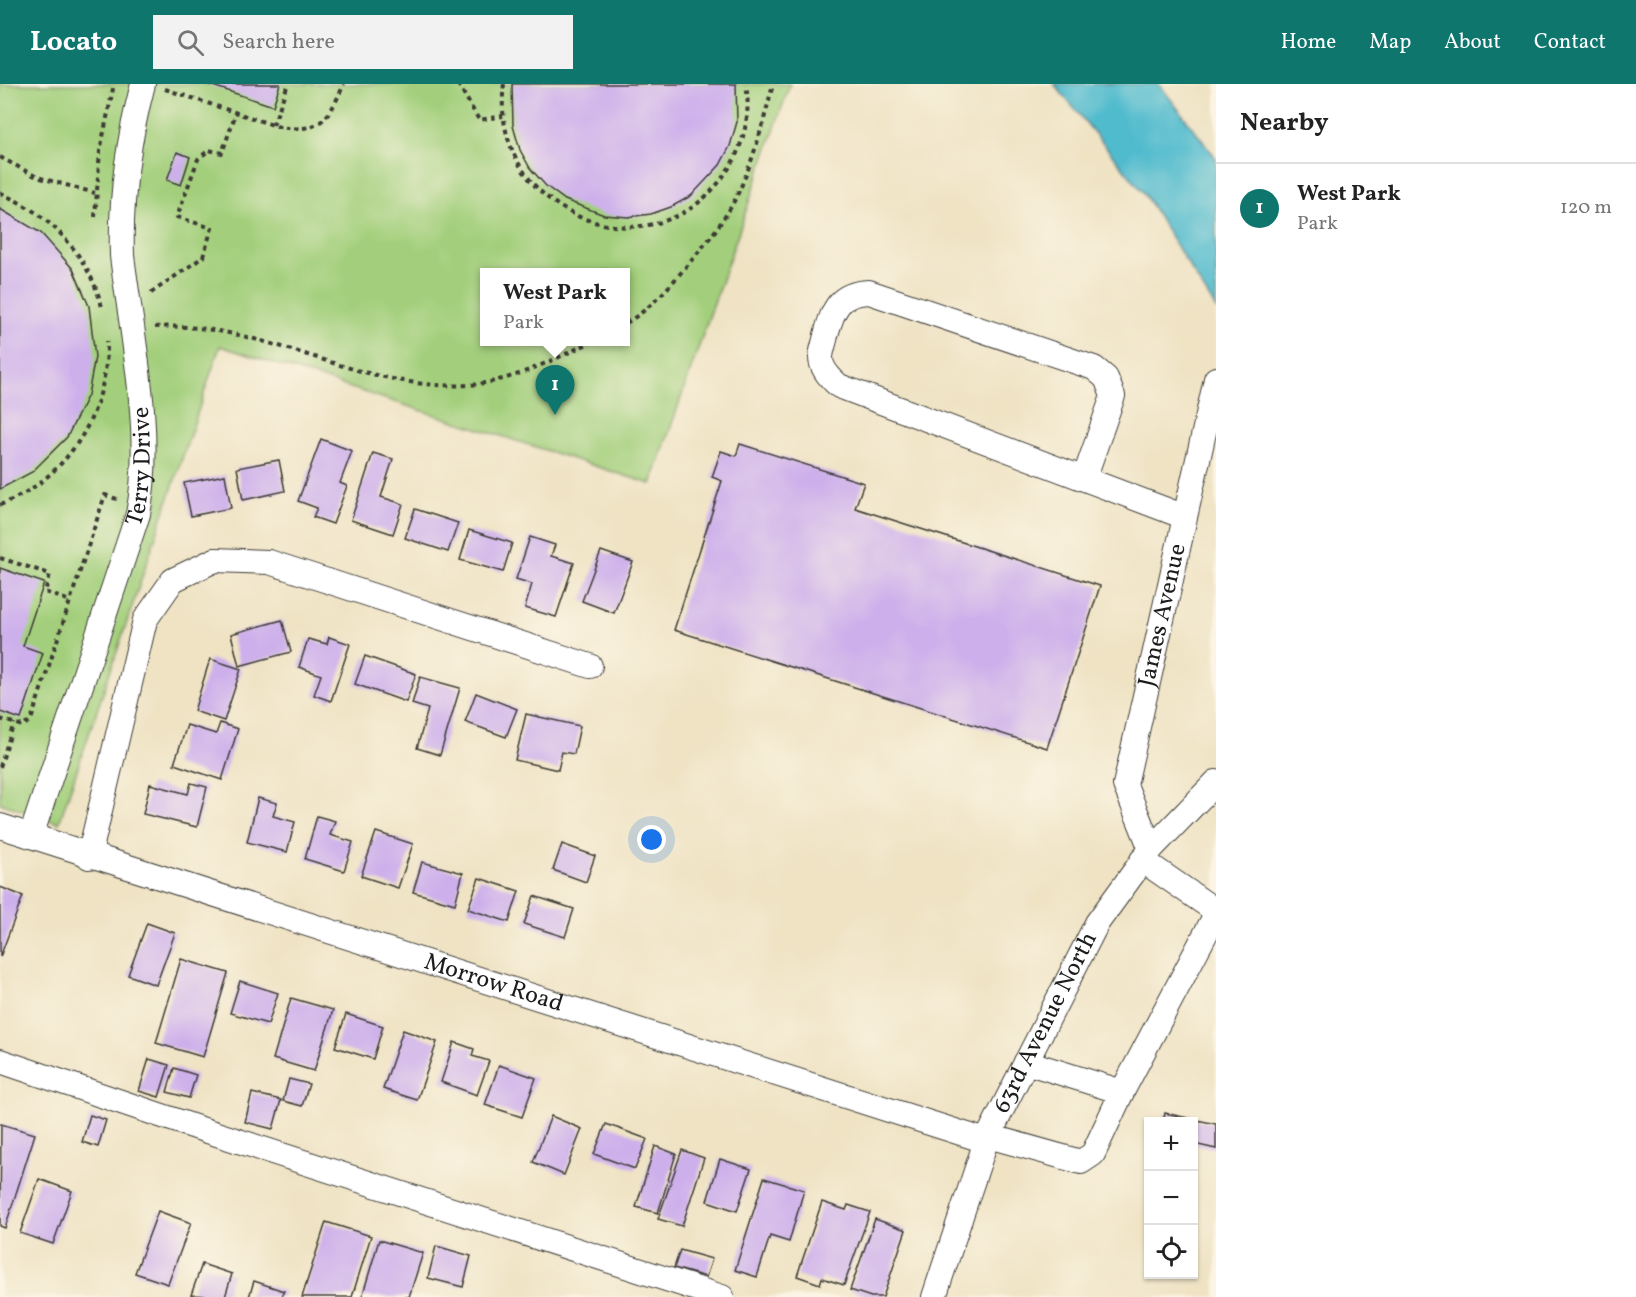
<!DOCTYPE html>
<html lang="en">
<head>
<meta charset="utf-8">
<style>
  :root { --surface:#fff; --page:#f2f2f2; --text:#222; --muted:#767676; --line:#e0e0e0; --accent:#0f766e }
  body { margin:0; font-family:Vollkorn,serif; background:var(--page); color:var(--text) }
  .controls { position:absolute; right:18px; bottom:18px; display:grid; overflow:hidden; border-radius:0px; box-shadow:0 2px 4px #0004 }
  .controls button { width:54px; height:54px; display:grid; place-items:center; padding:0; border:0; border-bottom:2px solid var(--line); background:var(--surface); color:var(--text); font:30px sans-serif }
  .you { position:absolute; left:652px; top:756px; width:21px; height:21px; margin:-15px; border:4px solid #fff; border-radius:50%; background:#1a73e8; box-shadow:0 0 0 9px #1a73e833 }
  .badge { display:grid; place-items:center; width:39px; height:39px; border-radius:50%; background:var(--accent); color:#fff; font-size:20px; font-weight:700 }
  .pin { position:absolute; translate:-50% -50px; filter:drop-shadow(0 2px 3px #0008) }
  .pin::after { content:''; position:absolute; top:32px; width:21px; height:18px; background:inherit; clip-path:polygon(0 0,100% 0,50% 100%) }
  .popup { position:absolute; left:480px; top:184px; width:150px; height:78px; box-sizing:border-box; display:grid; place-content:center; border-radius:0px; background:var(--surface); filter:drop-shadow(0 2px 4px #0005); font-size:20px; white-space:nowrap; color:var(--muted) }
  .popup b { font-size:22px; color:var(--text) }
  .popup::after { content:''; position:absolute; left:50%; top:100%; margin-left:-12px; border:12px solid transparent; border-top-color:var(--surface) }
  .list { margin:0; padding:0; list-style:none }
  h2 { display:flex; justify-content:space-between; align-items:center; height:78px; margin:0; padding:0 24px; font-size:26px }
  h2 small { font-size:20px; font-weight:400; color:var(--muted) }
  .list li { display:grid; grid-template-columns:39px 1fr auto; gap:18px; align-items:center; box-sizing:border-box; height:90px; padding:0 24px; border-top:2px solid var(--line) }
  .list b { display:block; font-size:22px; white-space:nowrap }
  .list p { margin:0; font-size:20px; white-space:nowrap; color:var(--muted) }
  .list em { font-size:20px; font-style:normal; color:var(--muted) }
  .icon { flex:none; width:33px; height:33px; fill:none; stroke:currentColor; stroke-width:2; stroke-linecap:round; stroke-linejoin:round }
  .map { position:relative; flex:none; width:1216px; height:1213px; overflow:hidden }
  header { display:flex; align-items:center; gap:36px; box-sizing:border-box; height:84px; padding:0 30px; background:var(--accent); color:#fff }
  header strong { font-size:28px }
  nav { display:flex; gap:33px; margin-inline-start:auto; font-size:21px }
  .search { width:420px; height:54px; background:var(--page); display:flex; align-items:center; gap:15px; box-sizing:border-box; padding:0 21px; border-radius:0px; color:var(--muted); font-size:22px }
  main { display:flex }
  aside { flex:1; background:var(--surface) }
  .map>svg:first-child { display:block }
  .green { fill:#a3cf7b; stroke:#60764c; stroke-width:1.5; fill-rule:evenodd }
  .water { fill:#51bbce; stroke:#366c75; stroke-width:1.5 }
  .building { fill:#cdb0eb }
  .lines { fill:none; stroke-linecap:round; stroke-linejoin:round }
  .minor-casing { stroke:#3c3a35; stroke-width:26 }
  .path { stroke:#3c3a35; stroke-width:4; stroke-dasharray:4.5 4.5; stroke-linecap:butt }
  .minor { stroke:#fff; stroke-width:24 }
  .labels { text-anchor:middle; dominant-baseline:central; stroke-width:4.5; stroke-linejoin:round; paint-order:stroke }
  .street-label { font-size:24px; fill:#1c1c1c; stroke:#fcf5e5 }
</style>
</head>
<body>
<header>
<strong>Locato</strong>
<div class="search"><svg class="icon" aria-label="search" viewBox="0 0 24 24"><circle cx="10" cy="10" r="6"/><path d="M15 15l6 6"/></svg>Search here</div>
<nav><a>Home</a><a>Map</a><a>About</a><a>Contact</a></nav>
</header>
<main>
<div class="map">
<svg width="1216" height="1213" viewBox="0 0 1216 1213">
  <rect width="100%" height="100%" fill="#fcf5e5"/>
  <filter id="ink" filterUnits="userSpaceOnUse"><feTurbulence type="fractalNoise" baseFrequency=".0167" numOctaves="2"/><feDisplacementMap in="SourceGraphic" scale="12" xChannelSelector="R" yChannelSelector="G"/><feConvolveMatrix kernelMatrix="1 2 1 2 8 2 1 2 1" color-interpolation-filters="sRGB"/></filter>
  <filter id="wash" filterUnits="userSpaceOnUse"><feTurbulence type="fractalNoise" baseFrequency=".008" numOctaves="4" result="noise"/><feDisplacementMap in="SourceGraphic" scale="24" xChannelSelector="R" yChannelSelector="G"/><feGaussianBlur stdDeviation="1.35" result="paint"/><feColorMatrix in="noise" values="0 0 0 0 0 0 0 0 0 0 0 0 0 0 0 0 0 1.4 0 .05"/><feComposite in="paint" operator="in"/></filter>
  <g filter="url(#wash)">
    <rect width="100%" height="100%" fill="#efe3c4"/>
    <path class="green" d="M0,0H790L651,400L220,262L59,739L0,719ZM484,188H626V258H484Z"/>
    <path class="water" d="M1054,0H1159L1216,74V225L1143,108Z"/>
    <g id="blocks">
      <g class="building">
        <path d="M207,0H280L273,22Z"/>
        <path d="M512,0H736L737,38L730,62L720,81L691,112L671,123L651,130L628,133L604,131L565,116L546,102L530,84L520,66L513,42Z"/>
        <path d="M177,68L190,73L181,101L167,96Z"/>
        <path d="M0,125L41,149L73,185L89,222L95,273L88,311L67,353L32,388L0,405Z"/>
        <path d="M321,355L352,367L340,399L347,402L333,440L313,433L317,424L298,417Z"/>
        <path d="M740,360L864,399L855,424L1100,502L1047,664L674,546L722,397L712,393L721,367L736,372Z"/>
        <path d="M373,369L393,375L381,413L403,420L393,450L351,436Z"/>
        <path d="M279,376L285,407L243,416L237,384Z"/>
        <path d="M225,391L231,424L191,432L184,399Z"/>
        <path d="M415,425L458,439L448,468L405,454Z"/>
        <path d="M469,446L512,459L503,488L460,476Z"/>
        <path d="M530,453L555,461L551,472L574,479L556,533L525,524L532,500L516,495Z"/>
        <path d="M601,467L633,478L614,529L582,517Z"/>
        <path d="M0,484L44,499L23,562L43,569L21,635L0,628Z"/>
        <path d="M282,536L291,568L239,582L231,550Z"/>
        <path d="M329,553L350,560L331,617L314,611L321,591L299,583L308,555L327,560Z"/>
        <path d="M365,572L416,590L406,618L355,600Z"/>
        <path d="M210,575L241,585L224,637L194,627Z"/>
        <path d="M420,593L460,604L440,671L417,664L428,625L412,620Z"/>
        <path d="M476,609L517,625L506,653L465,638Z"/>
        <path d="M526,630L580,642L574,670L562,668L558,686L515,676Z"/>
        <path d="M220,639L238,645L222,696L174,680L187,641L216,650Z"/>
        <path d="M191,699L207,703L197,743L143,730L150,700L188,710Z"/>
        <path d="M258,714L277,719L273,732L295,738L287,768L247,758Z"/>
        <path d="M317,732L335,737L330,751L353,758L344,787L305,775Z"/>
        <path d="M376,748L413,760L398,804L361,792Z"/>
        <path d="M562,760L595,772L586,798L553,786Z"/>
        <path d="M422,778L463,789L455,820L413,808Z"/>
        <path d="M479,794L519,807L509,838L468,825Z"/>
        <path d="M0,803L23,812L0,873Z"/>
        <path d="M534,812L574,825L565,853L524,840Z"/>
        <path d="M147,839L175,849L156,901L128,891Z"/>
        <path d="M181,875L228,889L203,973L156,959Z"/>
        <path d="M240,897L278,909L268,940L230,929Z"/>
        <path d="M291,914L333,926L314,987L273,975Z"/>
        <path d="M346,930L383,942L373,975L335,963Z"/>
        <path d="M403,946L437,958L417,1016L383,1005Z"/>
        <path d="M454,958L474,965L472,972L489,977L477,1011L441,998Z"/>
        <path d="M149,975L169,981L159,1013L139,1007Z"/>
        <path d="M499,981L536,994L522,1033L485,1021Z"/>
        <path d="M174,984L196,991L189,1014L167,1008Z"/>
        <path d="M289,995L309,1000L302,1022L283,1017Z"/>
        <path d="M252,1009L281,1016L273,1045L245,1038Z"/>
        <path d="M1165,1029L1216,1040V1065L1194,1060V1038H1163Z"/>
        <path d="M90,1031L106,1036L98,1063L82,1058Z"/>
        <path d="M551,1032L582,1045L564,1091L533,1078Z"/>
        <path d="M1,1040L35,1050L5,1144L0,1142Z"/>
        <path d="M606,1040L647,1055L635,1085L594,1070Z"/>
        <path d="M655,1062L676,1070L658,1129L636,1123Z"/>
        <path d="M682,1066L704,1074L682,1142L658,1135Z"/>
        <path d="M720,1075L751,1085L737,1127L707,1117Z"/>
        <path d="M764,1094L804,1106L789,1158L770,1152L757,1193L735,1186Z"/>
        <path d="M39,1095L72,1107L53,1160L20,1149Z"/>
        <path d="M822,1118L846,1126L848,1121L870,1128L844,1201L822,1194L820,1200L797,1192Z"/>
        <path d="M158,1127L191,1139L168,1200L135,1189Z"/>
        <path d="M875,1135L906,1146L883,1213H871L850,1206Z"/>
        <path d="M326,1138L371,1152L352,1213H302Z"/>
        <path d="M379,1156L423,1169L409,1213H362Z"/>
        <path d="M436,1162L471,1172L463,1203L428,1194Z"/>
        <path d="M680,1166L712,1175L706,1193L674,1184Z"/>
        <path d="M202,1180L232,1190L225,1213L191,1211Z"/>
        <path d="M254,1197L284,1207L282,1213H249Z"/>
      </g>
    </g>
  </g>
  <g filter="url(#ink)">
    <use href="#blocks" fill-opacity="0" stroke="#3c3a35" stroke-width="1.5"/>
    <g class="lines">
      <defs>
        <g id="minor">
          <path d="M1084,395L1113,312L1106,294L1094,284L869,208C839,209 833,225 826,251C825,258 821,267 821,274C821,285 831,295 839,302L1185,433"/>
          <path id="s1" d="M0,742L986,1057"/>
          <path id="s2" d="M31,752L138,430C154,353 132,251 122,172C120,112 128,57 143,0"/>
          <path id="s3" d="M1151,765L1125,701L1216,295"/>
          <path d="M89,773L145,536L173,496L215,476L269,478L590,582"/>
          <path d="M1142,776L1216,827"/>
          <path d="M0,977L198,1044L722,1213"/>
          <path d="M1026,978L1122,1008L1216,830"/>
          <path d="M988,1052L1081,1078L1093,1070L1122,1008"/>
          <path id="s4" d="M934,1213L986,1057L1097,839L1151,765L1216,698"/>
        </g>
      </defs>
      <use href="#minor" class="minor-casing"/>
      <g class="path">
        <path d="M458,0L479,36L503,32"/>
        <path d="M504,0C487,130 655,198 727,87C744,62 751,30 746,0"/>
        <path d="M165,5L279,43C321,49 328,36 344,0"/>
        <path d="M273,41L288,0"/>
        <path d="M0,73L37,93L95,109"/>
        <path d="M0,109C50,130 88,170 102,223"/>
        <path d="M95,133L100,67L114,0"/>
        <path d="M151,209L203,173L212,144L177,133L198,75L209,66L222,69L236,29"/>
        <path d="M626,239C651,224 666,206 685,184C702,164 719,144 732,121C752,84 763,40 773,0"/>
        <path d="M155,243C263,236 359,308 467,301C511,299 553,275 592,258"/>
        <path d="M0,421C68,394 108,329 107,257"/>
        <path d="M0,474L50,490L45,508L70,517"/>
        <path d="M0,635L23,642L31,636L105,411L117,415"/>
        <path d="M0,683L14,639"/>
      </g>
      <use href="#minor" class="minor"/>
    </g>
  </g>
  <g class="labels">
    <g class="street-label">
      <text stroke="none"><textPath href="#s2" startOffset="387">Terry Drive</textPath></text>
      <text stroke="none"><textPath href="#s3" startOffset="243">James Avenue</textPath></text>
      <text stroke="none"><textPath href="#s1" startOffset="518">Morrow Road</textPath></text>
      <text stroke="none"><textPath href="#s4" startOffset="297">63rd Avenue North</textPath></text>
    </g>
  </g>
</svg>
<div class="controls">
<button>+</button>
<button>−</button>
<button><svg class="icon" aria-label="locate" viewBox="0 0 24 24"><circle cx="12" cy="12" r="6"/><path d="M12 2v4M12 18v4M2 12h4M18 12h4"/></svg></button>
</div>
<div class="you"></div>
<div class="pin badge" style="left:555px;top:331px">1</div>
<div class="popup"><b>West Park</b>Park</div>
</div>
<aside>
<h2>Nearby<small></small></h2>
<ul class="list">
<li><span class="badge">1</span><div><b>West Park</b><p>Park</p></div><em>120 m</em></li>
</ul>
</aside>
</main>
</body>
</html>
